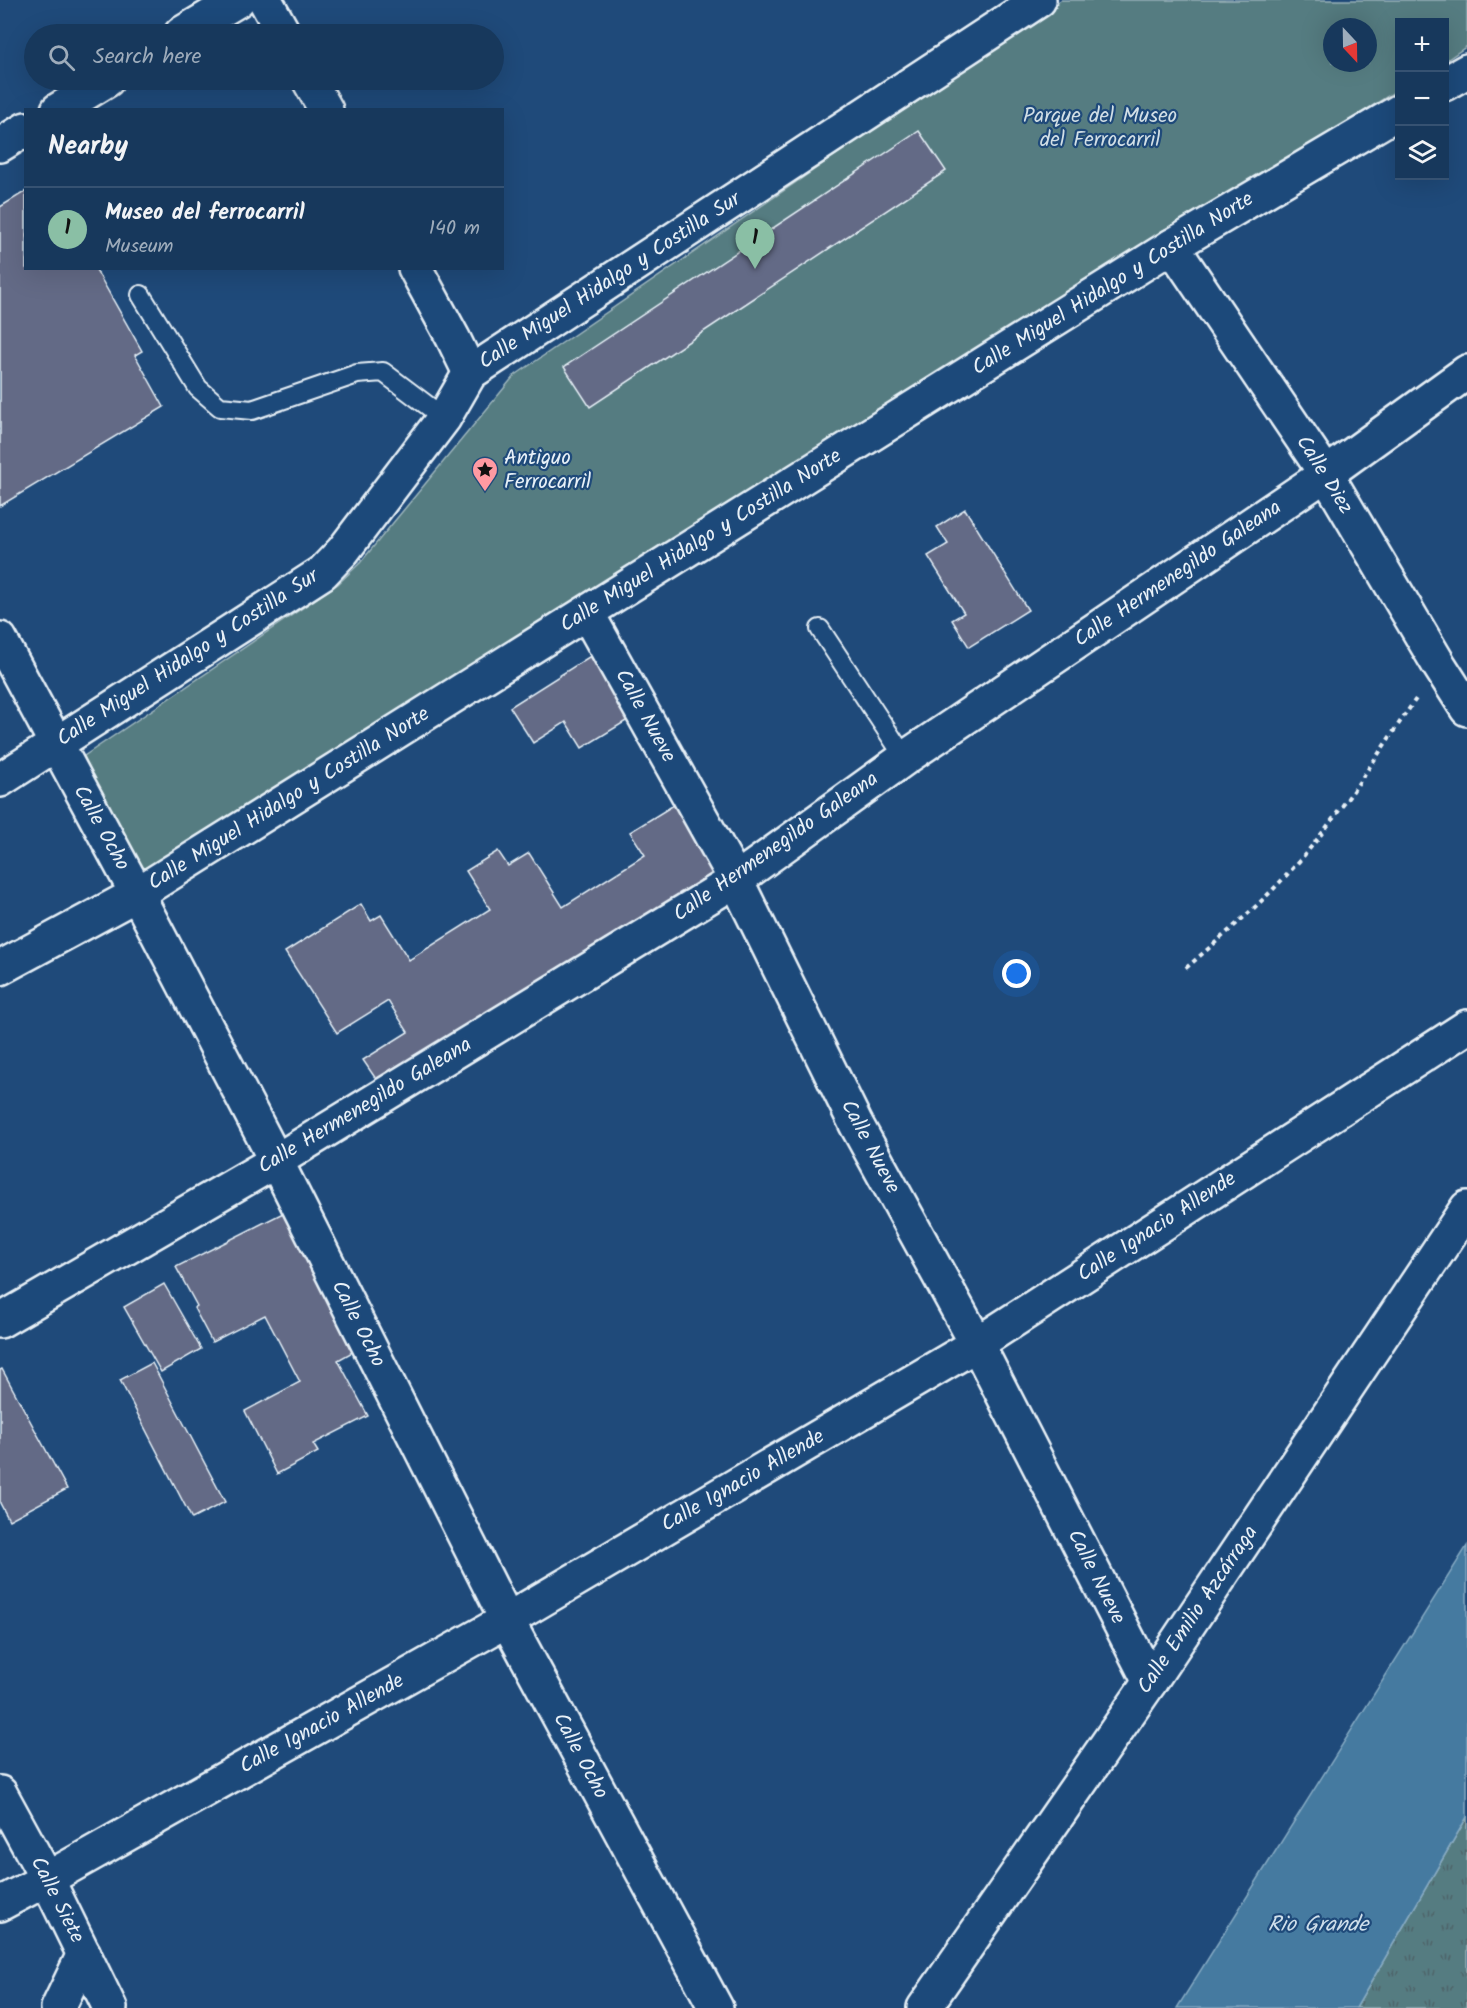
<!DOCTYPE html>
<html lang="en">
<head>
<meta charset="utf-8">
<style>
  :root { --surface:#17385c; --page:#244365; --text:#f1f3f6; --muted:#9eacbb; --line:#365272; --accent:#8abfa5 }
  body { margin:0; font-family:Kalam,sans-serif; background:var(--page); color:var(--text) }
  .controls { position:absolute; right:18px; top:18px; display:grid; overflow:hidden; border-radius:0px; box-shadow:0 6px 24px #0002 }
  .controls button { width:54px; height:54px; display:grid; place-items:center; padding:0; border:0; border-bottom:2px solid var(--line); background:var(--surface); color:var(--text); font:30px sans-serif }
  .compass { position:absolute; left:1323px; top:18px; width:54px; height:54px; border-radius:50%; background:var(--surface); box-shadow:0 6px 24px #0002; rotate:158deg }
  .you { position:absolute; left:1017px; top:974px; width:21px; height:21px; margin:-15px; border:4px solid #fff; border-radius:50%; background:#1a73e8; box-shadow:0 0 0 9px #1a73e833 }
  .badge { display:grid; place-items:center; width:39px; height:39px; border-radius:50%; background:var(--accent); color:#111; font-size:20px; font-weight:700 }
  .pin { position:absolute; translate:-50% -50px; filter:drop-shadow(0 2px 3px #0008) }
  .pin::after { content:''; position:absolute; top:32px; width:21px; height:18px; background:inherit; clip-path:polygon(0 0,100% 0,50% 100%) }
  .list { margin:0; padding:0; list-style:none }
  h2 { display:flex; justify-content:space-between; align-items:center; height:78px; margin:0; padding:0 24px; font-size:26px }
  h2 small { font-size:20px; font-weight:400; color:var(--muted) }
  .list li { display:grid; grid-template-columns:39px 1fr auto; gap:18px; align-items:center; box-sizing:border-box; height:84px; padding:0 24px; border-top:2px solid var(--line) }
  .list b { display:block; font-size:22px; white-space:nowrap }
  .list p { margin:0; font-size:20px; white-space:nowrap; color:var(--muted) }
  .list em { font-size:20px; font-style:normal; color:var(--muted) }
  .icon { flex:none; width:33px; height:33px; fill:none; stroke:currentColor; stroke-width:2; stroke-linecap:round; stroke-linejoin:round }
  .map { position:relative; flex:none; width:1467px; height:2008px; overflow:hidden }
  .search { position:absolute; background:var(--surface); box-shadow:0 6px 24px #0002; left:24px; top:24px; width:480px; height:66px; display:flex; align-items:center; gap:15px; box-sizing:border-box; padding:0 21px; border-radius:33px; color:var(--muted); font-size:22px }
  .panel { position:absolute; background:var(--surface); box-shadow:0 6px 24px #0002; left:24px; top:108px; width:480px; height:162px; border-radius:0px }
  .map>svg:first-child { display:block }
  .grass { fill:url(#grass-tufts); stroke:#9eb6bc; stroke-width:1.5 }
  .green { fill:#557b81; stroke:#9eb6bc; stroke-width:1.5; fill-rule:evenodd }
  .water { fill:#447aa0; stroke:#86aac3; stroke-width:1.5 }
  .building { fill:#636b86; stroke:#e8f1f8; stroke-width:1.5 }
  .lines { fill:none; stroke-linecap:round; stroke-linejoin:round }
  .lane-casing { stroke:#e8f1f8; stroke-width:22 }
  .street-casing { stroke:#e8f1f8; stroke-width:38 }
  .secondary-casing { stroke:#e8f1f8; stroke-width:38 }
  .path { stroke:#e8f1f8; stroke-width:4; stroke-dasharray:4.5 4.5; stroke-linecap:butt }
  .lane { stroke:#1f4a7a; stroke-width:18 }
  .street { stroke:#1f4a7a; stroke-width:33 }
  .secondary { stroke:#1f4a7a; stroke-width:33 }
  .labels { text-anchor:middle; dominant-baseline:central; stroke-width:4.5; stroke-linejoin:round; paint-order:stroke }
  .park-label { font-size:21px; fill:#d2dfe6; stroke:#1f4a7a }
  .street-label { font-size:21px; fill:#e8f1f8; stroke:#1f4a7a }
  .poi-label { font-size:21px; fill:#e8f1f8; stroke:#1f4a7a; text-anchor:start }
  .water-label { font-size:22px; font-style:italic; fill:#cfdfeb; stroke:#1f4a7a }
</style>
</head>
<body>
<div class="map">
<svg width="1467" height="2008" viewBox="0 0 1467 2008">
  <defs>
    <pattern id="grass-tufts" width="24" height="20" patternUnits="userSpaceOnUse" patternTransform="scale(1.5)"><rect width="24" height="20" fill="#557b81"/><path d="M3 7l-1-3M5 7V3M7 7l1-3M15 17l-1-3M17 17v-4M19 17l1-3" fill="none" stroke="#4e6468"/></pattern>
  </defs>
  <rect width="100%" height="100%" fill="#1f4a7a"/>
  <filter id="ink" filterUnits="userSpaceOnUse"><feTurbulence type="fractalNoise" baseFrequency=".0167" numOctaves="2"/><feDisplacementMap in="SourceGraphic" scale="12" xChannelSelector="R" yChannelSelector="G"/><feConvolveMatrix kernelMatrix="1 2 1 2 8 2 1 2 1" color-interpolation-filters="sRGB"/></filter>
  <g filter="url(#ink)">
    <path class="grass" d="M1467,1817V2008H1356Z"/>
    <path class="green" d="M1061,0H1467V46L1445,61L1444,22H1400L1399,89L139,889L84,756L338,584L360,563L514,376ZM1332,27H1368V63H1332Z"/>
    <path class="water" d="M1467,1546V1817L1356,2008H1177Z"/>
    <g class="building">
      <path d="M919,131L946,171L590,407L564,367Z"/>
      <path d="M26,191V268H95L142,351L135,355L164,407L0,506V207Z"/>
      <path d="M965,509L1028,610L969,647L952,620L964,613L928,556L948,544L937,527Z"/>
      <path d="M592,655L631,718L582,748L566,722L533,743L510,707Z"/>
      <path d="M677,803L720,870L380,1085L363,1060L408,1032L388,1001L337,1033L285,952L361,904L371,921L381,915L409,960L490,909L466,871L498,851L508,866L529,853L563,907L645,855L630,832Z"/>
      <path d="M287,1211L358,1349L338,1360L368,1416L313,1444L318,1452L277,1474L245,1411L300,1382L265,1315L212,1342L194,1308L197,1306L176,1267Z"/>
      <path d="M164,1284L201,1349L161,1372L124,1307Z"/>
      <path d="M152,1363L225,1502L192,1519L120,1380Z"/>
      <path d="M2,1369L67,1489L9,1520L0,1503V1370Z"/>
    </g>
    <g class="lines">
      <defs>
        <g id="lane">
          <path d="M141,295L198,388L220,407L252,410L357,374L383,372L444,418"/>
          <path d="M820,629L905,758"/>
        </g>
        <g id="street">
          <path d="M265,0L284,34"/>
          <path d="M181,34L238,0"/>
          <path d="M309,80L326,110"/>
          <path d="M58,110L107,80"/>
          <path d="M0,145L26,129"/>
          <path d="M1172,246L1326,474L1439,665L1467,709"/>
          <path d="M415,268L453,338L470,373"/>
          <path d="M587,613L736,880L856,1124L977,1344L1150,1682"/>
          <path d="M0,639L137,894L276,1161L507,1620L716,2008"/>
          <path d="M0,780L322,573L343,551L444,418L470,373L1039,0"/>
          <path d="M0,1793L47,1879L110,2008"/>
          <path d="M0,1904L47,1879L507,1620L977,1344L1467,1027"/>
          <path d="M58,2008L84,1954"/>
          <path d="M924,2008L1150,1682L1467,1208"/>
        </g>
        <g id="secondary">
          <path d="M1444,84L1467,71"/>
          <path d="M0,968L137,894L1172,246L1400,111"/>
          <path d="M0,1321L276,1161L736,880L905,758L1326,474L1467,372"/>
        </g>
      </defs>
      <use href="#lane" class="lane-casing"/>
      <use href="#street" class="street-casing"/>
      <use href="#secondary" class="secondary-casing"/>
      <path class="path" d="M1186,968C1218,940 1252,912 1281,881C1333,827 1375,757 1418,696"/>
      <use href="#lane" class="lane"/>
      <use href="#street" class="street"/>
      <use href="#secondary" class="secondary"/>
    </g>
  </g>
  <defs>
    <symbol id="sight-pin" viewBox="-11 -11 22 30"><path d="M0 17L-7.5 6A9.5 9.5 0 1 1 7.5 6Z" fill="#ff9aa2" stroke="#1f4a7a"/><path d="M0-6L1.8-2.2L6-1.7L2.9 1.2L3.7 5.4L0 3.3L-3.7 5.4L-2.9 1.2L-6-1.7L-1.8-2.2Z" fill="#111"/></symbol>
  </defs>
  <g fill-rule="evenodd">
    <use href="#sight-pin" x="470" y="455" width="30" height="40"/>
  </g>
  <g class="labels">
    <g class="park-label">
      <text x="1100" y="116">Parque del Museo<tspan x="1100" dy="24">del Ferrocarril</tspan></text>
    </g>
    <g class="street-label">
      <text transform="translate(610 281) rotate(-33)">Calle Miguel Hidalgo y Costilla Sur</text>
      <text transform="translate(1113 284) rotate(-32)">Calle Miguel Hidalgo y Costilla Norte</text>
      <text transform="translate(1324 475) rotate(58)">Calle Diez</text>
      <text transform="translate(701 541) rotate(-32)">Calle Miguel Hidalgo y Costilla Norte</text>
      <text transform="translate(1178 574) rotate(-34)">Calle Hermenegildo Galeana</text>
      <text transform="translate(188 658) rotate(-33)">Calle Miguel Hidalgo y Costilla Sur</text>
      <text transform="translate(645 716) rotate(61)">Calle Nueve</text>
      <text transform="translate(289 799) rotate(-32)">Calle Miguel Hidalgo y Costilla Norte</text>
      <text transform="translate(101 828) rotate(61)">Calle Ocho</text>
      <text transform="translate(776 847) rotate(-35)">Calle Hermenegildo Galeana</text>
      <text transform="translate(365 1106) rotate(-31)">Calle Hermenegildo Galeana</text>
      <text transform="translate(870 1147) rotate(62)">Calle Nueve</text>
      <text transform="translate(1157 1227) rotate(-33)">Calle Ignacio Allende</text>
      <text transform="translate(358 1324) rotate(63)">Calle Ocho</text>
      <text transform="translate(743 1481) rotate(-30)">Calle Ignacio Allende</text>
      <text transform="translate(1096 1577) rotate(63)">Calle Nueve</text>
      <text transform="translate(1198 1610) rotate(-56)">Calle Emilio Azcárraga</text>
      <text transform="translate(322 1724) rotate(-29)">Calle Ignacio Allende</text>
      <text transform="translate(580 1756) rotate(62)">Calle Ocho</text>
      <text transform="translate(57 1900) rotate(63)">Calle Siete</text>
    </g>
    <g class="poi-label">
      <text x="504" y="458">Antiguo<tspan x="504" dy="24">Ferrocarril</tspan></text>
    </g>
    <g class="water-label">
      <text x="1318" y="1925">Rio Grande</text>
    </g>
  </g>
</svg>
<div class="controls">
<button>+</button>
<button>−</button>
<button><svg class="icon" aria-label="layers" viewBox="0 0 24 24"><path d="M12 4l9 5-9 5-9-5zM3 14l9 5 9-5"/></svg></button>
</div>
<svg class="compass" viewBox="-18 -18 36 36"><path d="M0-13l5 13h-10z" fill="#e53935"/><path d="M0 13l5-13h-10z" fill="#9eacbb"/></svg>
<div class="you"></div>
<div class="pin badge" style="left:755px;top:269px">1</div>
<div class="search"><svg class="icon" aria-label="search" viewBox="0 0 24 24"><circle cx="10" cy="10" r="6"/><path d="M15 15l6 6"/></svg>Search here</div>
<section class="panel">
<h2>Nearby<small></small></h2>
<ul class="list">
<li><span class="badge">1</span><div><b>Museo del ferrocarril</b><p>Museum</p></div><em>140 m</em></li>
</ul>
</section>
</div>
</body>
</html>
